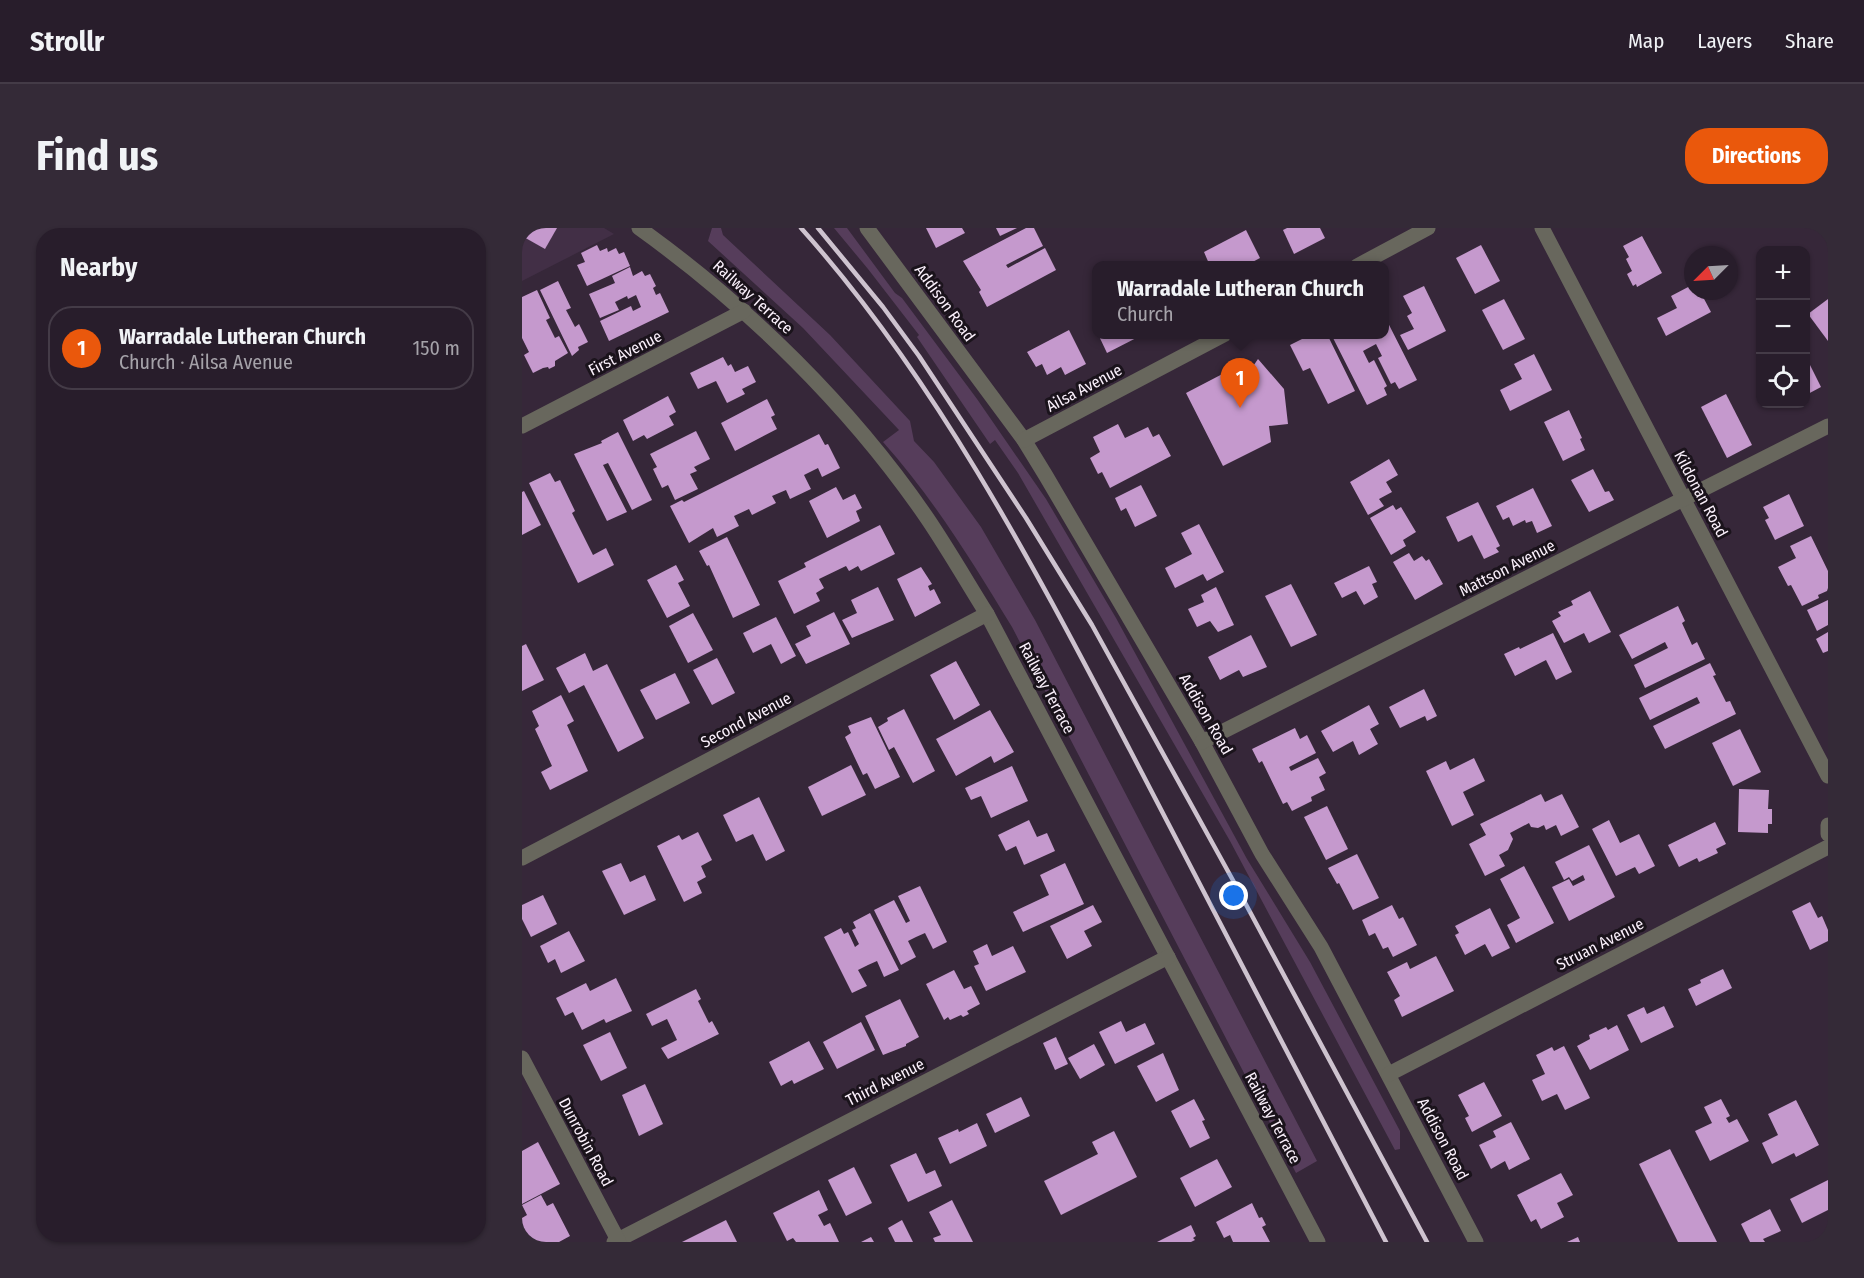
<!DOCTYPE html>
<html lang="en">
<head>
<meta charset="utf-8">
<style>
  :root { --surface:#281d2b; --page:#342a37; --text:#f1f3f6; --muted:#a5a2a9; --line:#443b47; --accent:#ea580c }
  body { margin:0; font-family:"Fira Sans Condensed",sans-serif; background:var(--page); color:var(--text) }
  .controls { position:absolute; right:18px; top:18px; display:grid; overflow:hidden; border-radius:12px; box-shadow:0 2px 4px #0004 }
  .controls button { width:54px; height:54px; display:grid; place-items:center; padding:0; border:0; border-bottom:2px solid var(--line); background:var(--surface); color:var(--text); font:30px sans-serif }
  .compass { position:absolute; left:1162px; top:18px; width:54px; height:54px; border-radius:50%; background:var(--surface); box-shadow:0 2px 4px #0004; rotate:246deg }
  .you { position:absolute; left:712px; top:668px; width:21px; height:21px; margin:-15px; border:4px solid #fff; border-radius:50%; background:#1a73e8; box-shadow:0 0 0 9px #1a73e833 }
  .badge { display:grid; place-items:center; width:39px; height:39px; border-radius:50%; background:var(--accent); color:#fff; font-size:20px; font-weight:700 }
  .pin { position:absolute; translate:-50% -50px; filter:drop-shadow(0 2px 3px #0008) }
  .pin::after { content:''; position:absolute; top:32px; width:21px; height:18px; background:inherit; clip-path:polygon(0 0,100% 0,50% 100%) }
  .popup { position:absolute; left:570px; top:33px; width:297px; height:78px; box-sizing:border-box; display:grid; place-content:center; border-radius:12px; background:var(--surface); filter:drop-shadow(0 2px 4px #0005); font-size:20px; white-space:nowrap; color:var(--muted) }
  .popup b { font-size:22px; color:var(--text) }
  .popup::after { content:''; position:absolute; left:50%; top:100%; margin-left:-12px; border:12px solid transparent; border-top-color:var(--surface) }
  .list { margin:0; padding:0; list-style:none }
  h2 { display:flex; justify-content:space-between; align-items:center; height:78px; margin:0; padding:0 24px; font-size:26px }
  h2 small { font-size:20px; font-weight:400; color:var(--muted) }
  .list li { display:grid; grid-template-columns:39px 1fr auto; gap:18px; align-items:center; box-sizing:border-box; height:84px; margin:0 12px 12px; padding:0 12px; border:2px solid var(--line); border-radius:24px }
  .list b { display:block; font-size:22px; white-space:nowrap }
  .list p { margin:0; font-size:20px; white-space:nowrap; color:var(--muted) }
  .list em { font-size:20px; font-style:normal; color:var(--muted) }
  .icon { flex:none; width:33px; height:33px; fill:none; stroke:currentColor; stroke-width:2; stroke-linecap:round; stroke-linejoin:round }
  .map { position:relative; flex:none; width:1306px; height:1014px; overflow:hidden; border-radius:24px }
  header { display:flex; align-items:center; gap:36px; box-sizing:border-box; height:84px; padding:0 30px; background:var(--surface); border-bottom:2px solid var(--line) }
  header strong { font-size:28px }
  nav { display:flex; gap:33px; margin-inline-start:auto; font-size:21px }
  .intro { display:flex; align-items:center; justify-content:space-between; box-sizing:border-box; height:144px; padding:0 36px }
  h1 { margin:0; font-size:42px }
  .button { padding:15px 27px; border-radius:24px; background:var(--accent); color:#fff; font-size:21px; font-weight:700 }
  main { display:flex; gap:36px; padding:0 36px }
  aside { flex:1; background:var(--surface); border-radius:24px; box-shadow:0 2px 4px #0004 }
  .map>svg:first-child { display:block }
  .built { fill:#422f46 }
  .green { fill:#563d5b }
  .building { fill:#c599cd }
  .lines { fill:none; stroke-linecap:round; stroke-linejoin:round }
  .minor { stroke:#68675d; stroke-width:15 }
  .tertiary { stroke:#68675d; stroke-width:15 }
  .rail { stroke:#cec3cf; stroke-width:4.5 }
  .labels { text-anchor:middle; dominant-baseline:central; stroke-width:6; stroke-linejoin:round; paint-order:stroke }
  .street-label { font-size:16px; fill:#fbf1fc; stroke:#1a131b }
</style>
</head>
<body>
<header>
<strong>Strollr</strong>
<nav><a>Map</a><a>Layers</a><a>Share</a></nav>
</header>
<div class="intro"><h1>Find us</h1><a class="button">Directions</a></div>
<main>
<aside>
<h2>Nearby<small></small></h2>
<ul class="list">
<li><span class="badge">1</span><div><b>Warradale Lutheran Church</b><p>Church · Ailsa Avenue</p></div><em>150 m</em></li>
</ul>
</aside>
<div class="map">
<svg width="1306" height="1014" viewBox="0 0 1306 1014">
  <rect width="100%" height="100%" fill="#362739"/>
  <path class="built" d="M0,0H82L92,6L0,53Z"/>
  <g class="green">
    <path d="M190,0H199L201,7L308,107L388,193L392,213L412,234L459,299L513,392L795,933L774,945L490,399C451,335 412,271 361,214L377,202L281,100L186,13Z"/>
    <path d="M312,0H325L373,65L380,70L455,171L524,271L594,390L725,631L788,734L878,903V921L873,922L708,613L496,245L473,212L468,216L395,109L397,107L346,41Z"/>
  </g>
  <g class="building">
    <path d="M0,0H35L23,21L0,8Z"/>
    <path d="M404,0H440L443,5L414,20Z"/>
    <path d="M474,0H495L478,8Z"/>
    <path d="M504,0H512L521,18L484,37L486,40L523,20L534,42L465,79L457,64L459,62L441,33Z"/>
    <path d="M765,0H798L803,10L772,26L761,2Z"/>
    <path d="M724,2L738,30L723,38H688L682,24Z"/>
    <path d="M1120,8L1140,45L1115,59L1114,56L1111,58L1105,46L1110,43L1104,31L1107,29L1101,18Z"/>
    <path d="M75,17L78,23L85,20L86,24L94,20L97,26L102,24L108,38L65,58L55,37L63,34L59,25Z"/>
    <path d="M959,17L978,53L953,66L934,30Z"/>
    <path d="M108,39L111,48L120,43L123,48L128,46L134,58L131,60L134,67L138,65L147,84L87,113L78,93L109,78L111,83L119,79L114,67L106,71L105,68L93,74L97,82L78,90L67,66L93,55L90,48Z"/>
    <path d="M36,53L49,80L44,82L53,99L57,96L66,114L56,119L57,122L50,128L18,62Z"/>
    <path d="M1170,57L1171,63H1173L1176,69L1180,67L1189,84L1144,108L1135,90L1155,80L1149,68Z"/>
    <path d="M902,58L924,103L886,122L878,107L892,101L885,88L890,85L881,68Z"/>
    <path d="M15,62L28,90L24,92L33,110L37,108L46,125L33,133V138L27,141L26,139L21,140L11,145L2,127L7,124L0,110V69Z"/>
    <path d="M982,71L1003,111L981,122L960,82Z"/>
    <path d="M1306,71V113L1286,86Z"/>
    <path d="M862,87L895,152L877,161L873,154L869,156L856,130L860,128L854,116L841,123L847,135L852,132L865,158L862,160L865,167L845,177L810,108L814,106H862Z"/>
    <path d="M547,102L564,136L543,147L539,139L525,147L520,136L514,139L505,124Z"/>
    <path d="M576,106H622L585,125Z"/>
    <path d="M797,106H805L833,163L806,176L788,140L781,143L768,117L786,108L788,111Z"/>
    <path d="M1012,126L1030,162L988,183L978,162L1000,151L992,136Z"/>
    <path d="M201,129L206,138L209,136L213,144L226,138L234,154L220,161L223,166L205,175L194,153L176,161L168,145Z"/>
    <path d="M1284,129L1299,159L1284,167Z"/>
    <path d="M736,131L762,161L766,196L747,198L749,214L701,238L664,165L710,141L718,155L721,153Z"/>
    <path d="M1204,166L1230,217L1205,230L1179,179Z"/>
    <path d="M146,168L154,184L147,188L152,197L125,211L122,207L111,213L101,192Z"/>
    <path d="M245,171L253,187L249,189L255,201L213,223L199,195Z"/>
    <path d="M1047,182L1060,210L1058,211L1063,222L1041,233L1022,194Z"/>
    <path d="M596,196L603,210L626,199L631,209L637,206L649,228L588,260L580,244L576,246L568,230L578,224L571,209Z"/>
    <path d="M174,203L188,231L172,239L175,243L168,246L176,261L153,272L146,257L140,260L131,241L135,239L128,226Z"/>
    <path d="M96,204L130,272L110,282L86,235L81,237L105,284L85,293L52,226L80,215L79,213Z"/>
    <path d="M297,206L303,217L306,216L318,240L300,249L296,240L282,247L289,261L268,271L264,262L250,268L254,275L230,287L227,281L212,288L217,298L195,309L191,300L167,315L148,278L160,272L162,274Z"/>
    <path d="M867,231L876,247L864,254L870,264L857,271L862,278L846,287L828,254Z"/>
    <path d="M1071,241L1083,264L1087,263L1092,272L1067,284L1049,252Z"/>
    <path d="M28,245L33,254L38,252L53,283L50,285L71,327L84,320L92,337L56,355L7,255Z"/>
    <path d="M619,257L635,288L613,299L604,280L599,283L593,270Z"/>
    <path d="M314,259L321,272L333,266L340,280L334,283L338,293L305,310L287,273Z"/>
    <path d="M1011,260L1030,298L1015,305L1010,293L1004,295L1003,292L991,298L987,289L981,292L974,278Z"/>
    <path d="M2,263L19,297L0,307V264Z"/>
    <path d="M1267,266L1282,298L1253,312L1243,292L1247,290L1241,279Z"/>
    <path d="M956,274L978,318L974,320L977,324L962,331L950,307L936,314L924,289Z"/>
    <path d="M871,277L874,282L879,279L894,304L881,312L884,318L869,327L848,290Z"/>
    <path d="M677,296L702,344L685,353L681,346L653,360L643,340L670,326L659,305Z"/>
    <path d="M358,297L373,326L339,343L336,338L327,343L324,338L297,351L302,360L294,365L298,373L272,386L256,353L284,339L282,335Z"/>
    <path d="M1289,308L1306,343V360L1305,363L1296,367L1297,370L1280,378L1269,357L1266,358L1256,339L1274,330L1268,318Z"/>
    <path d="M205,309L238,377L211,390L187,337L185,338L177,323Z"/>
    <path d="M887,325L892,333L900,328L904,333L907,331L921,356L893,372L871,334Z"/>
    <path d="M154,337L162,352L156,355L168,378L145,390L125,352Z"/>
    <path d="M847,338L855,354L850,356L856,369L842,377L834,363L820,370L812,355Z"/>
    <path d="M399,339L410,356L406,358L408,363L412,361L419,375L393,389L375,351Z"/>
    <path d="M769,356L795,407L769,419L743,368Z"/>
    <path d="M356,359L372,392L330,410L320,392L335,385L329,372Z"/>
    <path d="M694,359L712,397L696,404L688,393L675,399L666,381L682,374L679,367Z"/>
    <path d="M1068,363L1089,404L1067,415L1062,405L1042,415L1030,393L1039,388L1036,384L1051,377L1049,373Z"/>
    <path d="M1306,372V397L1295,403L1285,382Z"/>
    <path d="M1156,378L1163,393L1160,395L1170,417L1175,414L1183,431L1123,460L1112,437L1146,420L1143,414L1110,431L1097,407Z"/>
    <path d="M312,384L328,416L284,436L273,416L289,408L284,398Z"/>
    <path d="M171,385L191,422L166,435L147,398Z"/>
    <path d="M254,389L274,428L259,436L249,416L231,425L221,405Z"/>
    <path d="M1306,404V423L1301,425L1294,411Z"/>
    <path d="M1031,405L1050,444L1034,452L1024,432L993,448L982,426L997,419L998,421Z"/>
    <path d="M729,407L745,439L721,449L717,442L698,452L686,429Z"/>
    <path d="M4,416L22,452L0,463V418Z"/>
    <path d="M63,425L71,443L85,436L122,510L96,524L62,457L47,465L34,440Z"/>
    <path d="M195,430L213,465L190,477L171,442Z"/>
    <path d="M434,433L458,477L432,492L408,447Z"/>
    <path d="M1188,435L1194,447L1191,448L1204,474L1208,473L1214,486L1143,521L1131,498L1178,475L1175,469L1128,492L1117,470Z"/>
    <path d="M153,445L168,475L134,492L118,462Z"/>
    <path d="M902,461L915,488L905,493L903,488L878,500L867,479Z"/>
    <path d="M39,467L52,493L45,497L66,543L28,562L19,544L30,538L13,501L17,498L10,483Z"/>
    <path d="M847,477L857,496L848,501L856,516L837,527L831,513L811,524L799,503Z"/>
    <path d="M382,481L413,543L391,555L372,519L367,522L356,499L366,493L365,490Z"/>
    <path d="M468,482L492,524L472,535L469,528L434,548L414,511Z"/>
    <path d="M349,489L378,549L353,561L345,545L341,547L323,509L329,505L326,498Z"/>
    <path d="M773,500L778,511L785,507L794,525L767,539L769,543L796,530L804,545L797,549L803,562L789,569L790,573L770,583L765,574L761,576L740,533L737,535L730,521Z"/>
    <path d="M1218,501L1239,544L1211,558L1190,515Z"/>
    <path d="M952,530L963,553L941,564L952,587L930,598L904,543L924,533L928,542Z"/>
    <path d="M329,537L344,567L300,588L286,559Z"/>
    <path d="M490,538L506,573L469,590L459,568L449,572L443,560Z"/>
    <path d="M1217,561L1247,562L1246,581H1250V596H1246V605L1216,604Z"/>
    <path d="M1019,566L1023,574L1040,566L1057,599L1039,608L1034,597L1024,602L1022,597L1016,600L1009,599L1007,595L988,605L991,611L986,622L977,627L983,638L963,648L947,616L964,607L958,596Z"/>
    <path d="M237,569L263,623L244,633L231,606L214,614L201,587Z"/>
    <path d="M805,578L826,621L804,632L782,589Z"/>
    <path d="M507,592L515,609L525,605L533,623L502,637L494,618L484,623L476,607Z"/>
    <path d="M1087,592L1098,615L1117,606L1133,638L1117,646L1113,639L1094,648L1070,601Z"/>
    <path d="M1193,594L1204,616L1194,621L1196,625L1177,634L1175,630L1157,639L1146,617Z"/>
    <path d="M176,604L190,632L179,638L184,649L175,654L180,665L162,674L135,618L157,607L160,612Z"/>
    <path d="M1067,617L1093,669L1047,693L1030,659L1047,651L1051,658L1063,652L1061,647L1050,653L1047,649L1042,652L1033,634Z"/>
    <path d="M835,626L857,670L831,682L817,655L815,656L806,640Z"/>
    <path d="M99,635L108,654L123,647L134,672L102,687L80,643Z"/>
    <path d="M543,635L562,676L501,704L491,684L527,667L518,647Z"/>
    <path d="M1002,638L1032,695L994,715L985,697L998,690L978,651Z"/>
    <path d="M398,658L425,714L411,721L403,705L394,709L386,713L394,729L379,737L352,682L372,672L384,695L388,693L376,668Z"/>
    <path d="M21,667L35,696L9,709L0,691V677Z"/>
    <path d="M1288,674L1296,690L1300,688L1306,702V713L1288,722L1270,683Z"/>
    <path d="M571,677L580,694L562,703L570,718L545,731L528,698Z"/>
    <path d="M870,677L877,691L881,689L895,717L871,729L866,719L861,721L853,705L847,708L840,692Z"/>
    <path d="M968,680L988,720L970,729L963,716L943,727L933,707L937,705L933,698Z"/>
    <path d="M348,685L377,742L362,749L355,733L346,737L336,742L345,758L330,765L302,709L319,700L322,706L326,704L333,719L337,716L330,702L334,700L331,694Z"/>
    <path d="M47,703L63,733L39,745L33,731L26,735L18,718Z"/>
    <path d="M465,716L470,728L491,718L504,744L464,763L452,738L457,736L451,723Z"/>
    <path d="M914,728L932,763L880,789L872,772L878,768L865,744L885,734L888,741Z"/>
    <path d="M1201,741L1210,760L1174,778L1166,761L1179,755L1178,752Z"/>
    <path d="M432,742L442,761L449,758L458,776L445,783L447,786L441,789L439,787L428,792L426,789L422,792L404,756Z"/>
    <path d="M94,750L110,783L84,795L82,791L60,802L51,784L43,788L34,770L64,755L68,763Z"/>
    <path d="M174,761L179,771L176,773L187,795L190,793L197,806L146,831L139,820L155,812L145,791L130,798L124,786Z"/>
    <path d="M378,771L397,809L384,816V818L361,827L343,788Z"/>
    <path d="M1142,778L1152,799L1119,815L1105,787L1122,779L1125,786Z"/>
    <path d="M599,793L604,804L623,795L633,816L593,836L577,804Z"/>
    <path d="M339,794L353,822L315,841L301,814Z"/>
    <path d="M1095,797L1107,822L1068,842L1055,818L1068,811L1067,807L1084,799L1086,802Z"/>
    <path d="M88,804L105,840L79,853L61,817Z"/>
    <path d="M534,809L546,836L533,842L521,815Z"/>
    <path d="M287,813L302,841L272,856L270,852L259,858L247,834Z"/>
    <path d="M572,816L583,837L558,851L546,830Z"/>
    <path d="M1042,818L1068,870L1043,882L1035,866L1020,873L1010,852L1023,846L1014,827L1030,819L1032,823Z"/>
    <path d="M641,825L657,862L634,874L615,838Z"/>
    <path d="M962,854L980,888L950,904L943,890L947,888L936,867Z"/>
    <path d="M123,856L141,896L117,908L100,867Z"/>
    <path d="M499,869L508,888L473,905L464,886Z"/>
    <path d="M672,871L683,892L680,893L688,910L668,920L649,883Z"/>
    <path d="M1199,871L1208,888L1204,890L1207,895L1215,891L1227,913L1188,933L1173,903L1190,895L1182,879Z"/>
    <path d="M1274,872L1297,917L1274,929L1272,925L1250,936L1240,915L1256,907L1246,886Z"/>
    <path d="M989,894L1008,931L987,942L983,933L969,941L957,917L974,909L971,903Z"/>
    <path d="M455,895L465,918L428,936L416,910L436,901L437,904Z"/>
    <path d="M592,903L615,949L539,987L522,953L576,926L570,914Z"/>
    <path d="M16,914L38,956L0,976V923Z"/>
    <path d="M1148,921L1195,1014H1156L1117,936Z"/>
    <path d="M394,925L404,946L413,942L420,958L386,974L368,937Z"/>
    <path d="M695,931L710,959L673,979L658,950Z"/>
    <path d="M332,939L350,975L324,988L306,952Z"/>
    <path d="M1039,945L1051,967L1035,975L1042,989L1019,1001L1014,991L1009,994L995,967Z"/>
    <path d="M1306,952V982L1280,995L1268,971Z"/>
    <path d="M297,962L306,982L296,987L302,998L308,995L317,1014H274L271,1010L265,1013L251,985Z"/>
    <path d="M19,967L25,978L31,975L48,1008L37,1014H0V990L5,987L0,977Z"/>
    <path d="M430,972L451,1014H413L411,1010L419,1007L407,984Z"/>
    <path d="M730,975L737,990L740,989L744,997L740,999L748,1014H711L708,1007L702,1010L694,994Z"/>
    <path d="M1248,981L1259,1003L1241,1011L1243,1014H1228L1219,996Z"/>
    <path d="M204,992L215,1014H160Z"/>
    <path d="M380,992L391,1014H373L366,1000Z"/>
    <path d="M669,997L674,1008L671,1010L673,1012L669,1014H635Z"/>
    <path d="M349,1009L352,1014H339Z"/>
    <path d="M1056,1009L1058,1014H1045Z"/>
  </g>
  <g class="lines">
    <g class="minor">
      <path d="M117,0C226,78 329,179 405,290C426,321 445,354 465,386L796,1014"/>
      <path d="M345,0L502,212L524,248L680,514L740,626L799,719L954,1014"/>
      <path d="M1020,0L1306,548"/>
      <path d="M835,38L906,0"/>
      <path d="M0,198L222,83"/>
      <path d="M502,212L703,106"/>
      <path d="M680,514L1306,198"/>
      <path d="M1306,597V606"/>
      <path d="M0,630L465,386"/>
      <path d="M867,846L1306,619"/>
      <path d="M92,1014L646,729"/>
    </g>
    <path class="tertiary" d="M0,830L97,1014"/>
    <g class="rail">
      <path d="M279,0C416,153 513,341 608,522C694,686 779,850 864,1014"/>
      <path d="M296,0L361,79L397,128L504,290L570,397L713,656L905,1014"/>
    </g>
  </g>
  <g class="labels">
    <g class="street-label">
      <text transform="translate(231 69) rotate(42)">Railway Terrace</text>
      <text transform="translate(423 75) rotate(54)">Addison Road</text>
      <text transform="translate(103 125) rotate(-27)">First Avenue</text>
      <text transform="translate(562 160) rotate(-28)">Ailsa Avenue</text>
      <text transform="translate(1179 266) rotate(62)">Kildonan Road</text>
      <text transform="translate(985 340) rotate(-27)">Mattson Avenue</text>
      <text transform="translate(525 460) rotate(62)">Railway Terrace</text>
      <text transform="translate(684 486) rotate(60)">Addison Road</text>
      <text transform="translate(224 492) rotate(-28)">Second Avenue</text>
      <text transform="translate(1078 716) rotate(-27)">Struan Avenue</text>
      <text transform="translate(363 854) rotate(-27)">Third Avenue</text>
      <text transform="translate(751 890) rotate(62)">Railway Terrace</text>
      <text transform="translate(921 911) rotate(62)">Addison Road</text>
      <text transform="translate(64 914) rotate(62)">Dunrobin Road</text>
    </g>
  </g>
</svg>
<div class="controls">
<button>+</button>
<button>−</button>
<button><svg class="icon" aria-label="locate" viewBox="0 0 24 24"><circle cx="12" cy="12" r="6"/><path d="M12 2v4M12 18v4M2 12h4M18 12h4"/></svg></button>
</div>
<svg class="compass" viewBox="-18 -18 36 36"><path d="M0-13l5 13h-10z" fill="#e53935"/><path d="M0 13l5-13h-10z" fill="#a5a2a9"/></svg>
<div class="you"></div>
<div class="pin badge" style="left:718px;top:180px">1</div>
<div class="popup"><b>Warradale Lutheran Church</b>Church</div>
</div>
</main>
</body>
</html>
